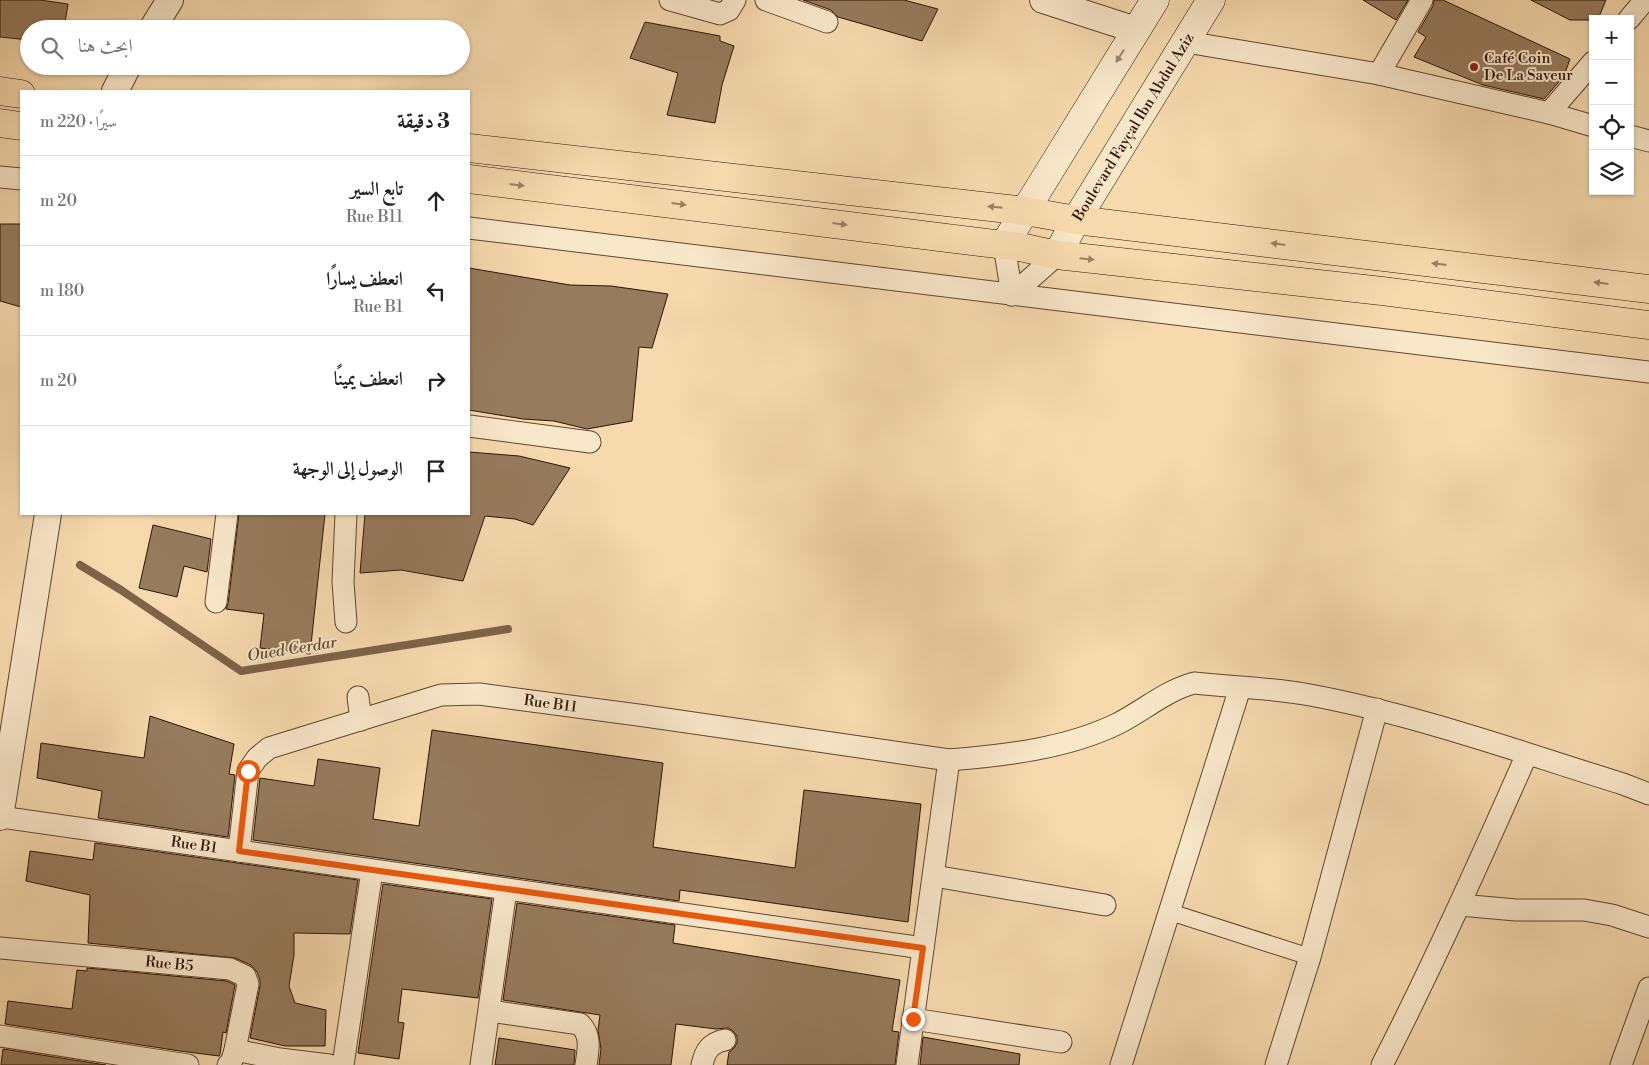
<!DOCTYPE html>
<html lang="ar">
<head>
<meta charset="utf-8">
<style>
  :root { --surface:#fff; --page:#f6f6f6; --text:#202124; --muted:#757577; --line:#e0e0e0 }
  body { margin:0; font-family:"Libre Bodoni",Amiri,serif; background:var(--page); color:var(--text); direction:rtl }
  .controls { position:absolute; right:15px; top:15px; display:grid; overflow:hidden; border-radius:0px; box-shadow:0 1px 4px #0004 }
  .controls button { width:45px; height:45px; display:grid; place-items:center; padding:0; border:0; border-bottom:1px solid var(--line); background:var(--surface); color:var(--text); font:25px sans-serif }
  .stop { position:absolute; width:15px; height:15px; margin:-11px; border:4px solid #ea580c; border-radius:50%; background:#fff }
  .stop.end { background:#ea580c; border-color:#fff; box-shadow:0 1px 5px #0008 }
  .list { margin:0; padding:0; list-style:none }
  h2 { display:flex; justify-content:space-between; align-items:center; height:65px; margin:0; padding:0 20px; font-size:21px }
  h2 small { font-size:16px; font-weight:400; color:var(--muted) }
  .list li { display:grid; grid-template-columns:32px 1fr auto; gap:15px; align-items:center; box-sizing:border-box; height:90px; padding:0 20px; border-top:1px solid var(--line) }
  .list b { display:block; font-size:19px; white-space:nowrap }
  .list p { margin:0; font-size:16px; white-space:nowrap; color:var(--muted) }
  .list em { font-size:16px; font-style:normal; color:var(--muted) }
  .icon { flex:none; width:28px; height:28px; fill:none; stroke:currentColor; stroke-width:2; stroke-linecap:round; stroke-linejoin:round }
  .map { position:relative; flex:none; width:1649px; height:1065px; overflow:hidden; direction:ltr }
  .search { position:absolute; background:var(--surface); box-shadow:0 1px 4px #0004; left:20px; top:20px; width:450px; height:55px; display:flex; align-items:center; gap:12px; box-sizing:border-box; padding:0 18px; border-radius:28px; color:var(--muted); font-size:19px }
  .panel { position:absolute; background:var(--surface); box-shadow:0 1px 4px #0004; left:20px; top:90px; width:450px; height:425px; border-radius:0px; direction:rtl }
  .map>svg:first-child { display:block }
  .lines { fill:none; stroke-linecap:round; stroke-linejoin:round }
  .stream { stroke:#7d6348; stroke-width:8 }
  .building { fill:#967b5d; stroke:#2d1405 }
  .pedestrian-casing { stroke:#5f462f; stroke-width:18 }
  .minor-casing { stroke:#5f462f; stroke-width:23 }
  .tertiary-casing { stroke:#5f462f; stroke-width:28 }
  .secondary-casing { stroke:#2d1405; stroke-width:29 }
  .primary-casing { stroke:#2d1405; stroke-width:29 }
  .pedestrian { stroke:#f9e7ca; stroke-width:16 }
  .minor { stroke:#f9e7ca; stroke-width:21 }
  .tertiary { stroke:#f9e7ca; stroke-width:26 }
  .secondary { stroke:#f9e7ca; stroke-width:28 }
  .primary { stroke:#f6daae; stroke-width:28 }
  .oneway { fill:#9d8871 }
  .oneway2 { fill:#9c8162 }
  .route { stroke:#ea580c; stroke-width:6 }
  .poi-dot { fill:#8f2418; stroke:#f9e7ca; stroke-width:2 }
  .labels { text-anchor:middle; dominant-baseline:central; stroke-width:4; stroke-linejoin:round; paint-order:stroke }
  .poi-label { font-size:15px; fill:#2d1405; stroke:#f9e7ca; text-anchor:start }
  .street-label { font-size:15px; fill:#2d1405; stroke:#f9e7ca }
  .water-label { font-size:16px; font-style:italic; fill:#624832; stroke:#f9e7ca }
</style>
</head>
<body>
<div class="map">
<svg width="1649" height="1065" viewBox="0 0 1649 1065">
  <rect width="100%" height="100%" fill="#f6daae"/>
  <filter id="stains"><feTurbulence type="fractalNoise" baseFrequency=".004" numOctaves="4"/><feColorMatrix values="0 0 0 0 .2 0 0 0 0 .09 0 0 0 0 .02 0 0 0 .5 -.17"/></filter>
  <radialGradient id="worn" r=".72"><stop offset=".6" stop-color="#630" stop-opacity="0"/><stop offset="1" stop-color="#630" stop-opacity=".3"/></radialGradient>
  <g class="lines">
    <path class="stream" d="M80,565L121,590L241,671L508,629"/>
  </g>
  <g class="building">
    <path d="M0,0H40L68,4L64,29H29V40L0,37Z"/>
    <path d="M803,0H904L938,9L922,41L838,17L831,10Z"/>
    <path d="M1363,0H1408L1396,20Z"/>
    <path d="M1434,0H1443L1570,59L1564,76L1544,99L1483,85L1414,57L1426,37L1418,32L1433,6Z"/>
    <path d="M1531,0H1606L1598,19H1593V20H1570Z"/>
    <path d="M645,22L720,36V41L734,46L722,85L715,123L667,115L678,73L630,58Z"/>
    <path d="M0,224H21V307L0,301Z"/>
    <path d="M469,268L570,285L611,286L668,294L652,348L639,347L632,421L587,429L554,421L523,419L469,410Z"/>
    <path d="M469,452L519,456L570,468L533,525L515,519L485,516L463,581L401,570L360,573L365,514H469Z"/>
    <path d="M239,514H325L310,654L260,648L264,614L226,609L228,604Z"/>
    <path d="M153,525L211,539L207,572L184,566L177,597L139,588Z"/>
    <path d="M150,716L234,744L229,774L235,775L228,837L98,818L102,791L37,778L41,743L144,758Z"/>
    <path d="M432,730L663,763L653,847L795,868L804,790L921,804L908,922L680,890L679,901L253,840L260,778L314,786L318,759L380,768L373,819L419,826Z"/>
    <path d="M95,843L358,880L350,934L294,933V955L289,986L295,1003L326,1010L325,1046H285L250,1038L260,986V980L257,972L251,965L235,958L88,943L90,895L26,881L30,851L93,860Z"/>
    <path d="M383,884L492,899L478,998L402,989L398,1022L404,1023L399,1059L358,1053Z"/>
    <path d="M517,903L675,925L673,943L900,980L892,1031L899,1032L895,1065H727L729,1052L734,1048L737,1043V1036L733,1031L728,1028L716,1029L676,1024L671,1065H599L601,1049L598,1030L600,1015L503,1000Z"/>
    <path d="M87,968L227,981L235,985L226,1033L223,1032L220,1054L219,1056L180,1051L5,1024L8,1001L72,1009L77,970L87,971Z"/>
    <path d="M923,1037L1020,1054L1019,1065H920Z"/>
    <path d="M499,1038L575,1050L574,1065H495Z"/>
    <path d="M3,1049L106,1065H1Z"/>
  </g>
  <g class="lines">
    <defs>
      <path id="pedestrian" d="M1170,912L1310,957"/>
      <g id="minor">
        <path d="M670,0L720,14L729,10L735,0"/>
        <path d="M766,0L827,22"/>
        <path d="M1629,19L1645,0"/>
        <path d="M1186,42L1379,74L1549,113L1593,126"/>
        <path d="M1379,74L1422,0"/>
        <path d="M1549,113L1593,62"/>
        <path d="M1630,136L1649,141"/>
        <path d="M0,177L21,179"/>
        <path d="M469,228L1649,372"/>
        <path d="M1004,245L1012,295"/>
        <path d="M1012,295L1057,255"/>
        <path d="M469,426L590,442"/>
        <path d="M346,514L343,582L346,622"/>
        <path d="M216,602L227,514"/>
        <path d="M358,697L361,720"/>
        <path id="s1" d="M0,817L923,948"/>
        <path id="s2" d="M239,851L248,771L257,758L269,748L441,695L479,694L638,715L949,760C1006,755 1065,749 1117,724C1143,711 1165,691 1194,683C1231,687 1274,688 1310,695C1417,715 1520,752 1623,784L1649,794"/>
        <path d="M934,876L1105,905"/>
        <path d="M1460,905L1516,910H1584L1612,915L1649,927"/>
        <path id="s3" d="M0,948L230,969L245,976L248,984L235,1050L232,1060L228,1065"/>
        <path d="M490,1011L580,1024C592,1036 588,1050 586,1065"/>
        <path d="M913,1019L1061,1042"/>
        <path d="M0,1036L188,1065"/>
        <path d="M235,1050L280,1059L329,1065"/>
        <path d="M343,1065L372,871"/>
        <path d="M481,1065L506,890"/>
        <path d="M702,1065C705,1051 710,1043 725,1040"/>
        <path d="M907,1065L949,760"/>
        <path d="M1121,1065L1240,688"/>
        <path d="M1276,1065L1310,957L1377,709"/>
        <path d="M1382,1065C1434,963 1481,859 1527,754"/>
        <path d="M1621,1065L1649,988"/>
      </g>
      <g id="tertiary">
        <path d="M1043,0L1136,30"/>
        <path d="M152,29L170,0"/>
        <path d="M115,91L128,66"/>
        <path d="M0,817L48,514"/>
      </g>
      <g id="secondary">
        <path d="M1004,245L1155,0"/>
        <path id="s4" d="M1057,255L1076,220L1211,0"/>
      </g>
      <g id="primary">
        <path d="M0,91L21,94"/>
        <path d="M0,123L21,126"/>
        <path d="M469,148L1025,211L1076,220L1649,289"/>
        <path d="M469,179L1020,247L1057,255L1382,291L1649,325"/>
      </g>
    </defs>
    <use href="#pedestrian" class="pedestrian-casing"/>
    <use href="#minor" class="minor-casing"/>
    <use href="#tertiary" class="tertiary-casing"/>
    <use href="#secondary" class="secondary-casing"/>
    <use href="#primary" class="primary-casing"/>
    <use href="#pedestrian" class="pedestrian"/>
    <use href="#minor" class="minor"/>
    <use href="#tertiary" class="tertiary"/>
    <use href="#secondary" class="secondary"/>
    <use href="#primary" class="primary"/>
  </g>
  <defs><path id="oneway-solid" d="M-6-.8H1V-3.2L6.5 0L1 3.2V.8H-6Z" transform="scale(1.25)"/></defs>
  <use class="oneway" href="#oneway-solid" transform="translate(1120 56) rotate(122)"/>
  <g class="oneway2">
    <use href="#oneway-solid" transform="translate(517 185) rotate(7)"/>
    <use href="#oneway-solid" transform="translate(679 204) rotate(7)"/>
    <use href="#oneway-solid" transform="translate(995 207) rotate(-174)"/>
    <use href="#oneway-solid" transform="translate(840 224) rotate(7)"/>
    <use href="#oneway-solid" transform="translate(1278 244) rotate(-173)"/>
    <use href="#oneway-solid" transform="translate(1087 259) rotate(6)"/>
    <use href="#oneway-solid" transform="translate(1439 264) rotate(-173)"/>
    <use href="#oneway-solid" transform="translate(1601 283) rotate(-173)"/>
  </g>
  <g class="lines">
    <path class="route" d="M248,771L239,851L923,948L913,1019"/>
  </g>
  <circle class="poi-dot" cx="1474" cy="67" r="5"/>
  <g class="labels">
    <g class="poi-label">
      <text x="1484" y="58">Café Coin<tspan x="1484" dy="17">De La Saveur</tspan></text>
    </g>
    <g class="street-label">
      <text stroke="none"><textPath href="#s4" startOffset="149">Boulevard Fayçal Ibn Abdul Aziz</textPath></text>
      <text stroke="none"><textPath href="#s2" startOffset="402">Rue B11</textPath></text>
      <text stroke="none"><textPath href="#s1" startOffset="196">Rue B1</textPath></text>
      <text stroke="none"><textPath href="#s3" startOffset="170">Rue B5</textPath></text>
    </g>
    <g class="water-label">
      <text transform="translate(292 649) rotate(-9)">Oued Cerdar</text>
    </g>
  </g>
  <rect width="100%" height="100%" filter="url(#stains)"/>
  <rect width="100%" height="100%" fill="url(#worn)"/>
</svg>
<div class="controls">
<button>+</button>
<button>−</button>
<button><svg class="icon" aria-label="locate" viewBox="0 0 24 24"><circle cx="12" cy="12" r="6"/><path d="M12 2v4M12 18v4M2 12h4M18 12h4"/></svg></button>
<button><svg class="icon" aria-label="layers" viewBox="0 0 24 24"><path d="M12 4l9 5-9 5-9-5zM3 14l9 5 9-5"/></svg></button>
</div>
<div class="stop" style="left:248px;top:771px"></div>
<div class="stop end" style="left:913px;top:1019px"></div>
<div class="search"><svg class="icon" aria-label="search" viewBox="0 0 24 24"><circle cx="10" cy="10" r="6"/><path d="M15 15l6 6"/></svg>ابحث هنا</div>
<section class="panel">
<h2>3 دقيقة<small>سيرًا · 220 m</small></h2>
<ul class="list">
<li><svg class="icon" aria-label="ahead" viewBox="0 0 24 24"><path d="M12 20V5M6 11l6-6 6 6"/></svg><div><b>تابع السير</b><p>Rue B11</p></div><em>20 m</em></li>
<li><svg class="icon" aria-label="left" viewBox="0 0 24 24"><path d="M17 20v-9H6M10 6l-5 5 5 5"/></svg><div><b>انعطف يسارًا</b><p>Rue B1</p></div><em>180 m</em></li>
<li><svg class="icon" aria-label="right" viewBox="0 0 24 24"><path d="M7 20v-9h11M14 6l5 5-5 5"/></svg><div><b>انعطف يمينًا</b></div><em>20 m</em></li>
<li><svg class="icon" aria-label="arrive" viewBox="0 0 24 24"><path d="M6 21V4h12l-3 4 3 4H6"/></svg><div><b>الوصول إلى الوجهة</b></div></li>
</ul>
</section>
</div>
</body>
</html>
